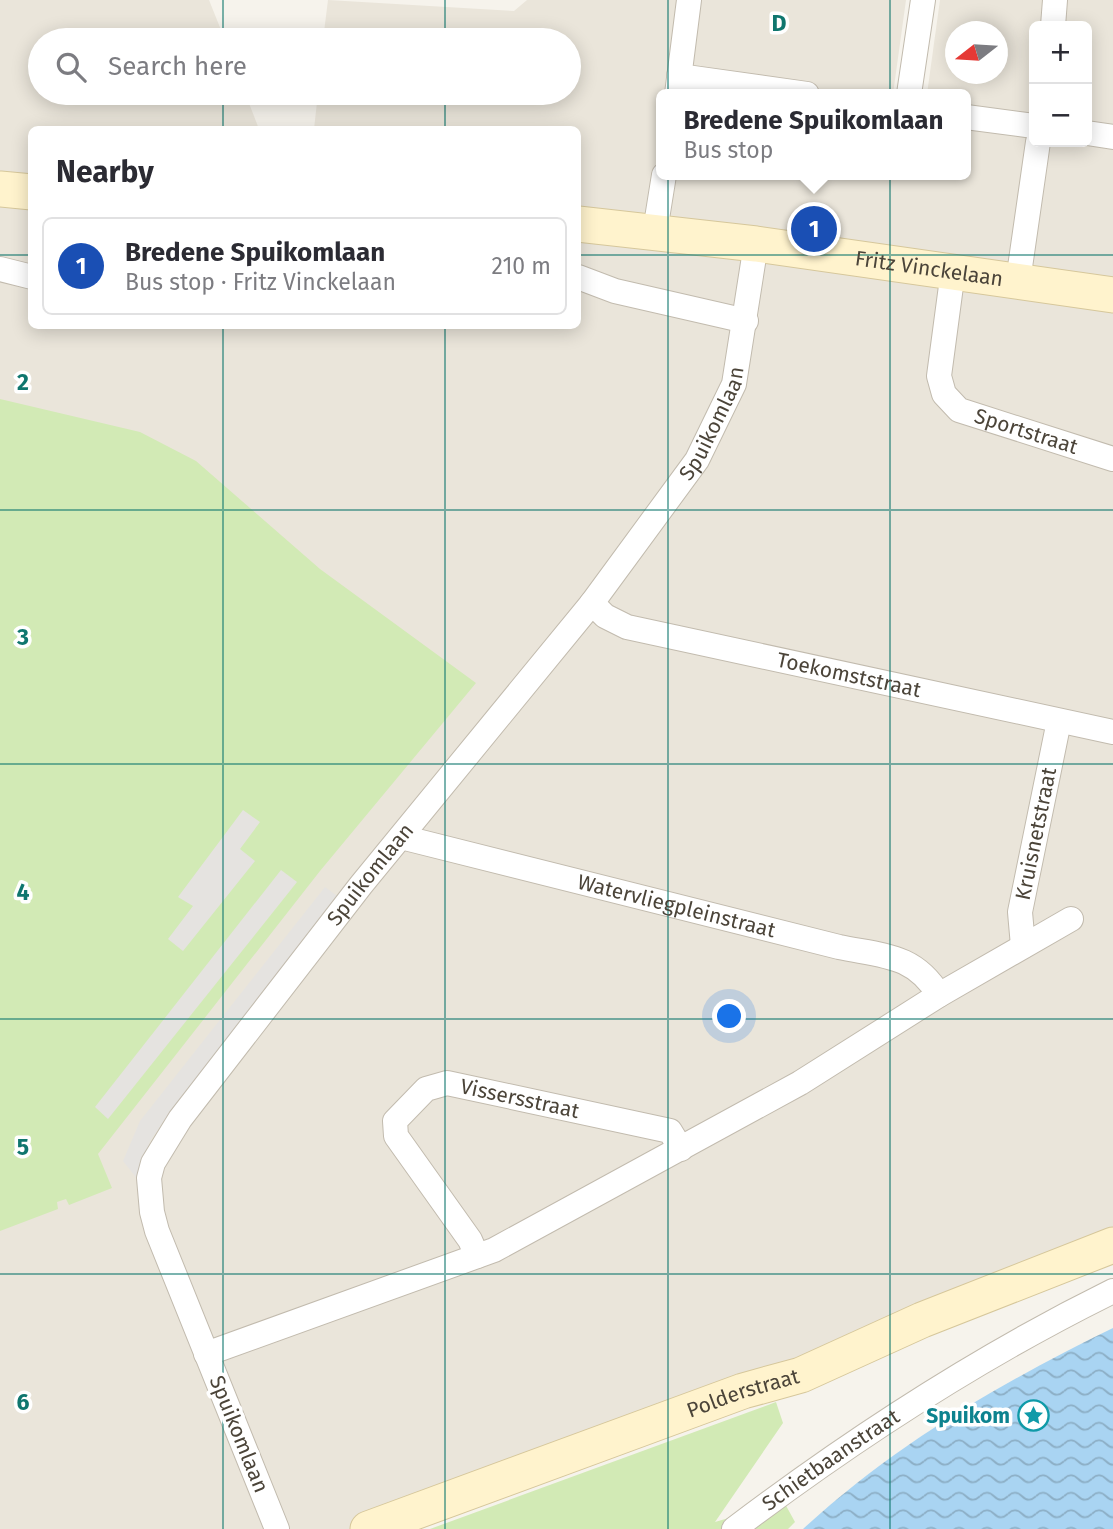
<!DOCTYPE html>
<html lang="en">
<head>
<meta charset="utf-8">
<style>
  :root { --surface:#fff; --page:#f2f2f3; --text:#2b2b33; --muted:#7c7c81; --line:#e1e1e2; --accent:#2563eb }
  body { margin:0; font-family:"Fira Sans",sans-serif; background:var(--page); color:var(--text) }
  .controls { position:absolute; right:21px; top:21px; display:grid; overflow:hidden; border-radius:10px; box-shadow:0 4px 18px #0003 }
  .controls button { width:63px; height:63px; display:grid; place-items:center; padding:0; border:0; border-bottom:2px solid var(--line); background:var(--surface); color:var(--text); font:35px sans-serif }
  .compass { position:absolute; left:945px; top:21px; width:63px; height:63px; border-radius:50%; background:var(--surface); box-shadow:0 4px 18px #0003; rotate:253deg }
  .you { position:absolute; left:730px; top:1017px; width:24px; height:24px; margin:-18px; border:5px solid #fff; border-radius:50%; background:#1a73e8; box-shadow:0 0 0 10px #1a73e833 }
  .badge { display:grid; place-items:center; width:46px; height:46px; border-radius:50%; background:var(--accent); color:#fff; font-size:23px; font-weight:700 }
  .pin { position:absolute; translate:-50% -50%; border:4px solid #fff; box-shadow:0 2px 7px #0006 }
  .popup { position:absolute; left:656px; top:89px; width:315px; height:91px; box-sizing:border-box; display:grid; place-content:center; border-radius:10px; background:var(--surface); filter:drop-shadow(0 2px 5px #0005); font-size:23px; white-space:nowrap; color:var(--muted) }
  .popup b { font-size:26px; color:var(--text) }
  .popup::after { content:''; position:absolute; left:50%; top:100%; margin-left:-14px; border:14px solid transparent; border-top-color:var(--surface) }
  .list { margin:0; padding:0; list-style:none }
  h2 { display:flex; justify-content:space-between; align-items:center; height:91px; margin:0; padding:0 28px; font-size:30px }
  h2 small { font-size:23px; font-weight:400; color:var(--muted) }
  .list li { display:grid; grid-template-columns:46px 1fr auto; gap:21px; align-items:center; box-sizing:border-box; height:98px; margin:0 14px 14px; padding:0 14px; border:2px solid var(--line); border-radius:10px }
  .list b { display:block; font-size:26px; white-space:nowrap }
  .list p { margin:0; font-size:23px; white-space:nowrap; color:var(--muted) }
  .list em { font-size:23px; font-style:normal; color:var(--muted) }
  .icon { flex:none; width:38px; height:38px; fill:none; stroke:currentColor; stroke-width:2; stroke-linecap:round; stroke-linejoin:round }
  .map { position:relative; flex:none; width:1113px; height:1529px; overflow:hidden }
  .search { position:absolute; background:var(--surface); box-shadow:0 4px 18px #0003; left:28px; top:28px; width:553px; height:77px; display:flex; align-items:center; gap:18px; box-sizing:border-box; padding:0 24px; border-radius:38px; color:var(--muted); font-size:26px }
  .panel { position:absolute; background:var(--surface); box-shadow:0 4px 18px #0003; left:28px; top:126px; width:553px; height:203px; border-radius:10px }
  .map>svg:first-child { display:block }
  .residential { fill:#eae5da; fill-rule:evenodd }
  .garden { fill:#d2eab5 }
  .parking { fill:#e5e3e0 }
  .water { fill:url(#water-waves) }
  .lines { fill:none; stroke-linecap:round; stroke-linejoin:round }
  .street-casing { stroke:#c2bbae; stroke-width:26 }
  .secondary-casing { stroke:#d6c79b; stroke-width:37 }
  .street { stroke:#fff; stroke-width:24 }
  .secondary { stroke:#fff3cd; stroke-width:35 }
  .grid { fill:none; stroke:#0f766e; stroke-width:2; stroke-opacity:0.55 }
  .labels { text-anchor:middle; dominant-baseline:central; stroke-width:7; stroke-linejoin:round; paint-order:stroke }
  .street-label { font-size:21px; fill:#4b4439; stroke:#fff }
  .culture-label { font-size:21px; font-weight:bold; fill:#0d838f; stroke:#fff; text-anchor:end }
  .grid-label { font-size:23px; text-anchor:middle; font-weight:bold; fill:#0f766e; stroke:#fff; stroke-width:7; stroke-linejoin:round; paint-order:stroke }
</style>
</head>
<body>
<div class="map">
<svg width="1113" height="1529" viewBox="0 0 1113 1529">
  <defs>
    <pattern id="water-waves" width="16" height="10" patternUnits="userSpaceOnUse" patternTransform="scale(1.75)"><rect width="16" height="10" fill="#a9d4f2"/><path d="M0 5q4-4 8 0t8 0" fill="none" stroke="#8caec5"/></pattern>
  </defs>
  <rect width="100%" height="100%" fill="#f6f3ec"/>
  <path class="residential" d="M0,0H209L225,40H40V93H245L259,129L32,130V326H578V130L314,129L318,93H569V40H323L328,0L514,11L527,0H906L893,94H662V175H966V94H927L940,0H1113V1245L368,1529H0ZM1034,26H1087V142H1034ZM956,32H998V74H956Z"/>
  <g class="garden">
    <path d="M0,399L140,432L196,461L320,569L476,683L320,871L98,1154L112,1188L69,1205L66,1199L57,1202L58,1209L0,1231Z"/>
    <path d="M776,1402L783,1423L715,1522L784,1502L795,1522L788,1529H430Z"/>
  </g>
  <g class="parking">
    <path d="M243,810L260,822L240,849L255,861L183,951L168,939L193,906L178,897Z"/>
    <path d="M281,870L297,882L108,1119L95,1107Z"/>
    <path d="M325,887L340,898L166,1118L150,1141L138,1180L123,1161L140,1121Z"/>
  </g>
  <path class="water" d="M1113,1328V1529H803C894,1445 1002,1382 1113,1328Z"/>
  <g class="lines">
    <defs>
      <g id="street">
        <path d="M1053,26L1055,0"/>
        <path d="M679,76L807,94"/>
        <path d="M677,94L689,0"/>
        <path d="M909,94L923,0"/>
        <path d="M966,117L1034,126"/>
        <path d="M1087,133L1113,137"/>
        <path d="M655,231L664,175"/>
        <path d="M0,269L32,277"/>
        <path id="s1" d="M953,271L939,376L944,394L959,410L1113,459"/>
        <path d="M578,277L615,291L746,321"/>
        <path d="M1018,281L1038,142"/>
        <path id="s2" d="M592,603L605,616L627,627L1113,732"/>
        <path id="s3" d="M401,837L839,947C883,956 914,954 939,995"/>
        <path id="s4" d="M1023,946L1020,912L1059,721"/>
        <path id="s5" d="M477,1256L470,1240L396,1136L395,1121L426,1089L447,1083L670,1131L681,1149"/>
        <path d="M206,1354L494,1250L800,1083L939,995L1071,919"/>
        <path id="s6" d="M277,1529L157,1231L152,1212L149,1178L153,1163L180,1119L361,885L592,603L697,460L734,384L756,244"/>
        <path id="s7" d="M734,1529C853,1439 979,1357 1113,1291"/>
      </g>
      <g id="secondary">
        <path d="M0,189L32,192"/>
        <path id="s8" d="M578,224L756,244L1113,295"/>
        <path id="s9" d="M368,1529L743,1391L801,1375L922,1320L1113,1245"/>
      </g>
    </defs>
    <use href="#street" class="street-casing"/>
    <use href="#secondary" class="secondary-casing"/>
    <use href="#street" class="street"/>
    <use href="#secondary" class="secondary"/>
  </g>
  <path class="grid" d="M223,0V40M445,0V40M668,0V1529M890,0V1529M223,93V130M445,93V130M0,255H32M578,255H1113M223,326V1529M445,326V1529M0,510H1113M0,764H1113M0,1019H1113M0,1274H1113"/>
  <defs>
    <symbol id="sight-ring" viewBox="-11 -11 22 22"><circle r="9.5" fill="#fff" stroke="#0f9aa8" stroke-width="1.5"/><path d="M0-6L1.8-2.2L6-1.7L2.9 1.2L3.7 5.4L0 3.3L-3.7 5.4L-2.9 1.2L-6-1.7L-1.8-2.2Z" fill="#0f9aa8"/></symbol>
  </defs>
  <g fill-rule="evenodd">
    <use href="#sight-ring" x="1016" y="1398" width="35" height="35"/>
  </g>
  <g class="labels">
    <g class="street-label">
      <text stroke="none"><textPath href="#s8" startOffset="354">Fritz Vinckelaan</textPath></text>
      <text stroke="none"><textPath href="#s6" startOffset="1320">Spuikomlaan</textPath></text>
      <text stroke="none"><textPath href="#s1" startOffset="217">Sportstraat</textPath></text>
      <text stroke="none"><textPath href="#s2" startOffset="270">Toekomststraat</textPath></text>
      <text stroke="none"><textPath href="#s4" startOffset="114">Kruisnetstraat</textPath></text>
      <text stroke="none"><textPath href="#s6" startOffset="752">Spuikomlaan</textPath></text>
      <text stroke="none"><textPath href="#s3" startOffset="284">Watervliegpleinstraat</textPath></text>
      <text stroke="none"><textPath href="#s5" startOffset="301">Vissersstraat</textPath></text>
      <text stroke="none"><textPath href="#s9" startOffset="399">Polderstraat</textPath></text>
      <text transform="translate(239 1434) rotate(68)">Spuikomlaan</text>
      <text stroke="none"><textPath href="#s7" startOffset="119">Schietbaanstraat</textPath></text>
    </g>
    <g class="culture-label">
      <text x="1010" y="1416">Spuikom</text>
    </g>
  </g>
  <g class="grid-label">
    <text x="779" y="31">D</text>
    <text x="23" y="390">2</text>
    <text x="23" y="645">3</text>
    <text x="23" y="900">4</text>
    <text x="23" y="1155">5</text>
    <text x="23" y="1410">6</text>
  </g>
</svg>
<div class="controls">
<button>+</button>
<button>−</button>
</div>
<svg class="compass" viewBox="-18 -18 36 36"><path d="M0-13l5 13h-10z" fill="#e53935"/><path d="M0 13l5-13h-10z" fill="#7c7c81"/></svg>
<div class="you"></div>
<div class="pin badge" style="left:814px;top:229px;background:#1a4fb4">1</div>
<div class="popup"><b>Bredene Spuikomlaan</b>Bus stop</div>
<div class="search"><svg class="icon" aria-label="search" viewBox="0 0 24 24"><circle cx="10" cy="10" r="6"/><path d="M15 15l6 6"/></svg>Search here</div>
<section class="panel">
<h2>Nearby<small></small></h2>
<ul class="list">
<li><span class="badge" style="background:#1a4fb4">1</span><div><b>Bredene Spuikomlaan</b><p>Bus stop · Fritz Vinckelaan</p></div><em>210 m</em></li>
</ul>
</section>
</div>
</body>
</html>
